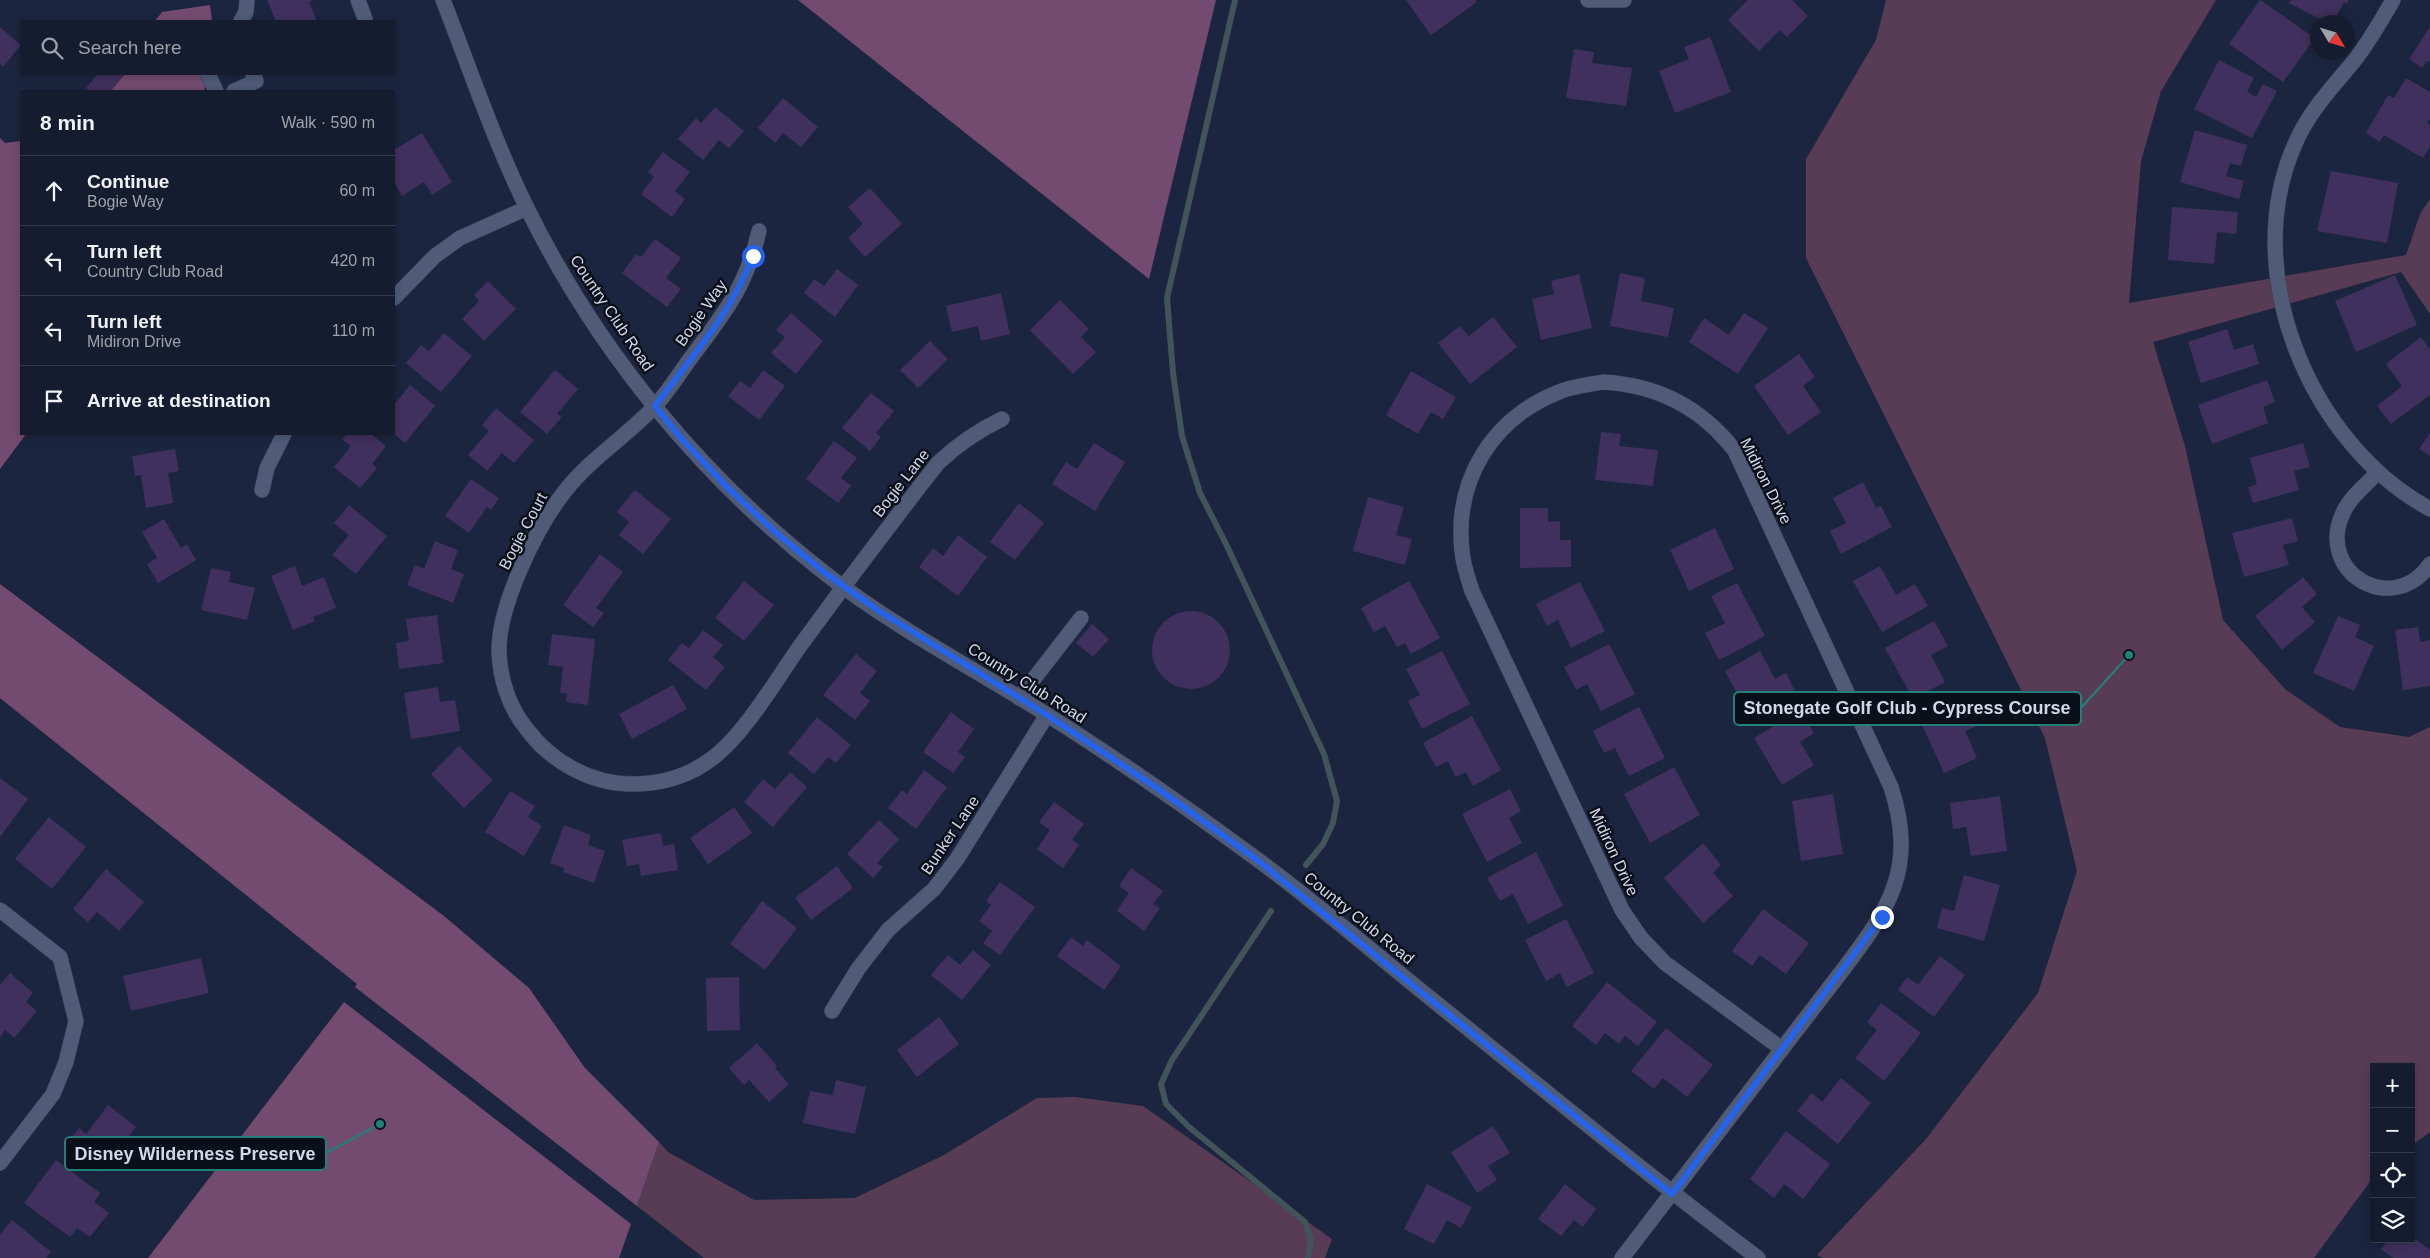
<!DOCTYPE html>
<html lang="en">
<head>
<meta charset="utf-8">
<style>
  :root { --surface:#151c2f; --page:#1e2537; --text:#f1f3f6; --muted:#9da1aa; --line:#343a4b }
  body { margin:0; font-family:Helvetica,sans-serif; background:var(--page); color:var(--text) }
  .controls { position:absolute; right:15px; bottom:15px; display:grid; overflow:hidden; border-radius:0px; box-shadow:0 2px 8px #0003 }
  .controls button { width:45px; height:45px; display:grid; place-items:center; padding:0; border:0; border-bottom:1px solid var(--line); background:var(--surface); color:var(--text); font:25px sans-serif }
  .compass { position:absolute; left:2310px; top:15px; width:45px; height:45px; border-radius:50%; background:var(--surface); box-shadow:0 2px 8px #0003; rotate:128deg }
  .stop { position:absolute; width:15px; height:15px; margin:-11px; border:4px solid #2563eb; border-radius:50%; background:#fff }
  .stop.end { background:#2563eb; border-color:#fff; box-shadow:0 1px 5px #0008 }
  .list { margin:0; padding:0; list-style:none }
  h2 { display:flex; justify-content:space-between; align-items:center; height:65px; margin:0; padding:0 20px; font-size:21px }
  h2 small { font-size:16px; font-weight:400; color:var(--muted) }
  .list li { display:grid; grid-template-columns:32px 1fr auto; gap:15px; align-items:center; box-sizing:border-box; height:70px; padding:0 20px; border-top:1px solid var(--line) }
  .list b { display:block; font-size:19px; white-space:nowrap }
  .list p { margin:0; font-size:16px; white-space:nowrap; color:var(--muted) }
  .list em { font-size:16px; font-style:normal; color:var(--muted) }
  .icon { flex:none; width:28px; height:28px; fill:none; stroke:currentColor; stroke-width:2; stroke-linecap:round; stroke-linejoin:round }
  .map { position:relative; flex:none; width:2430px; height:1258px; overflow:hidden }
  .search { position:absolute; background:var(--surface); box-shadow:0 2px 8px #0003; left:20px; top:20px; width:375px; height:55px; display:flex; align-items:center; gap:12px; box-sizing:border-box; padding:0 18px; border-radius:0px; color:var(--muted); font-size:19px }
  .panel { position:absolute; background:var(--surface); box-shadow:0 2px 8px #0003; left:20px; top:90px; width:375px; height:345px; border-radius:0px }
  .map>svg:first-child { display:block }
  .green { fill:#583c56 }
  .forest { fill:#734b70 }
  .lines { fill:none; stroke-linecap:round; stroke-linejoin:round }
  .stream { stroke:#41545a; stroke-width:6 }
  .building { fill:#3f305d }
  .minor-casing { stroke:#373e54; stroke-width:16 }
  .minor { stroke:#4f5b77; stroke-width:15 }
  .route { stroke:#2563eb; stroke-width:6 }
  .labels { text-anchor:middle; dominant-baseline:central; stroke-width:5; stroke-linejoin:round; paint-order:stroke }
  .street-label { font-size:16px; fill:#d1d8e9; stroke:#0b0f1a }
  .leader { fill:none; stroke:#22807a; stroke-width:2 }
  .callout-dot { fill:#22807a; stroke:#0b0f1a; stroke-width:2 }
  .callout { fill:#0b0f1a; stroke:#22807a; stroke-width:2 }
  .callout-label { font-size:18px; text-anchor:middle; font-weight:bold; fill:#d1d8e9 }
</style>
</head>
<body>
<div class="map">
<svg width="2430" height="1258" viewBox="0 0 2430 1258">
  <rect width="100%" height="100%" fill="#1c253f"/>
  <g class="green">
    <path d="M1886,0H2216L2161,91L2141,161L2129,303L2406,255L2420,214L2430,199V314L2401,272L2153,342L2185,446L2223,620L2286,690L2340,727L2409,737L2430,727V1132L2411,1146V1067H2374V1176L2314,1258H1823L1817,1255L1926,1139L2038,993L2077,871L2045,738L1806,258V159L1876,40Z"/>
    <path d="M1075,1097L1143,1106L1332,1239L1325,1258H704L637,1206L659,1142L668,1152L754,1200L855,1198L944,1155L1037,1098Z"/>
  </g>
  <g class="forest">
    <path d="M798,0H1216L1149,279Z"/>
    <path d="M210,5L212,21H155L162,12Z"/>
    <path d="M114,74H208L204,91H100Z"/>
    <path d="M0,138L5,143L21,141V434H26L0,469Z"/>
    <path d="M0,584L444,916L529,988L585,1068L659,1142L637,1206L355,987L357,984L0,698Z"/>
    <path d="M344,1002L631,1224L619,1258H148Z"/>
  </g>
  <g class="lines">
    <g class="stream">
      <path d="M1235,0L1167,298L1173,373L1182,436L1200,493L1226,544L1324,754L1337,801L1333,823L1323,844L1306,865"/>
      <path d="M1271,911L1172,1060L1161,1084L1166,1104L1189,1127L1305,1222L1311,1240L1308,1258"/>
    </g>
  </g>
  <g class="building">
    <path d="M267,0H313L309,2L317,21H276Z"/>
    <path d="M1406,0H1475L1477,2L1431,35Z"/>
    <path d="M1748,0H1792L1808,16L1787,37L1780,30L1759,51L1728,20Z"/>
    <path d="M2260,0L2315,38L2283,82L2229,44Z"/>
    <path d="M2291,0H2348L2347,3L2344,2L2333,22H2326L2289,3Z"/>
    <path d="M0,27L21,45L3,67L0,64Z"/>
    <path d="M2430,27V62L2427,61L2422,68L2409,59Z"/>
    <path d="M1710,37L1731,92L1675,113L1659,71L1689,59L1684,47Z"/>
    <path d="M1574,49L1594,52L1592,63L1632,68L1626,106L1566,98Z"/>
    <path d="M2219,60L2254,78L2247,92L2256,97L2263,84L2277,91L2252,138L2194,109Z"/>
    <path d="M98,74H125L111,91H90L86,88Z"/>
    <path d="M2406,78L2430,92V119L2427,123L2430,125V147L2423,158L2384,135L2380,142L2366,133L2388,95L2394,98Z"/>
    <path d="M783,98L818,127L801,147L783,133L775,143L758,128Z"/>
    <path d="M715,107L744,131L729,148L719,140L703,160L678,139L696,118L701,123Z"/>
    <path d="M2195,130L2247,145L2241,166L2230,163L2226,176L2244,181L2239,199L2180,182Z"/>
    <path d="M422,133L452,182L432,195L424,182L402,196L394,182V150Z"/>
    <path d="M663,152L690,172L675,191L685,199L672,217L641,194L654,177L648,172Z"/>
    <path d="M2331,171L2398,183L2387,243L2317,231Z"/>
    <path d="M870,188L902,224L865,257L848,238L863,224L848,207Z"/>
    <path d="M2172,207L2238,212L2236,234L2217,232L2214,264L2168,260Z"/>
    <path d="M655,239L681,258L666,278L681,289L667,307L622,273L636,254L641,257Z"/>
    <path d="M837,269L858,285L835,317L804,293L814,279L824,286Z"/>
    <path d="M1620,273L1645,278L1641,301L1674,308L1668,337L1610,326Z"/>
    <path d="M1579,274L1592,328L1541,340L1532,299L1554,294L1551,281Z"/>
    <path d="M2395,275L2417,325L2356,352L2335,301Z"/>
    <path d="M488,281L516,309L484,341L462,319L479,301L474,295Z"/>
    <path d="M1001,293L1010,334L981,341L978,326L952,332L946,306Z"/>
    <path d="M1060,300L1089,329L1081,337L1096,352L1073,374L1030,330Z"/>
    <path d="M791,313L823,341L796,374L771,353L785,337L776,330Z"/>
    <path d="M1744,313L1768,328L1738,374L1689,342L1704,318L1729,335Z"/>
    <path d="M1493,317L1517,347L1470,384L1438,343L1460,326L1469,336Z"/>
    <path d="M2227,329L2234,350L2253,344L2259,364L2201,383L2188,342Z"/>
    <path d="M444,333L472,356L441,392L406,363L421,345L429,351Z"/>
    <path d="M2421,337L2430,349V395L2391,424L2377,406L2402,386L2386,364Z"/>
    <path d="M930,341L948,359L918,388L900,370Z"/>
    <path d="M1799,354L1815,377L1803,386L1821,412L1788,435L1754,386Z"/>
    <path d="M555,370L578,389L557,414L562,417L547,434L520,412Z"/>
    <path d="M763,370L785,386L759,420L728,396L740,381L750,388Z"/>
    <path d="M1411,371L1456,397L1443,419L1431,412L1418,434L1386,415Z"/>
    <path d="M2267,380L2275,402L2263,407L2268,423L2212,444L2198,405Z"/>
    <path d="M410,385L435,406L405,443L394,434V405Z"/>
    <path d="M871,393L894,411L876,433L881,437L870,451L842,428Z"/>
    <path d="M496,408L534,440L514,463L502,453L487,471L468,455L489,431L482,425Z"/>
    <path d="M1601,432L1621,434L1619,446L1658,450L1653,486L1595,480Z"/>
    <path d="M2430,433V456L2419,449Z"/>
    <path d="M347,434H371L386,446L372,464L377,468L360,488L334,467L351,446L342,439Z"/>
    <path d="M834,441L857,458L841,478L851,486L838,503L806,479Z"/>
    <path d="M1094,443L1125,462L1095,511L1052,484L1066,462L1077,469Z"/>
    <path d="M2303,443L2310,467L2294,471L2299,490L2253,503L2248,487L2257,484L2250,458Z"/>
    <path d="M175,449L179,471L168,473L173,503L146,508L141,475L135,476L132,456Z"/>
    <path d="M471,479L499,498L491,510L487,507L469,533L445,516Z"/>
    <path d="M1863,482L1876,508L1881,506L1892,527L1841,554L1830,531L1846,523L1833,498Z"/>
    <path d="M635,490L671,519L643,554L619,535L629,522L617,512Z"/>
    <path d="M1368,497L1404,507L1396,535L1412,539L1405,565L1353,551Z"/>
    <path d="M1019,503L1044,523L1015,560L990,542Z"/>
    <path d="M349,505L387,536L356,574L332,555L349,535L334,523Z"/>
    <path d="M1520,508H1548V522L1560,521V540H1571V567L1520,568Z"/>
    <path d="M2292,518L2298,541L2283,545L2289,565L2244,577L2232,533Z"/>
    <path d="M164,519L181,548L187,544L196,560L158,583L147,564L157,558L142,532Z"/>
    <path d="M1715,528L1734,569L1689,591L1670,550Z"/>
    <path d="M958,535L987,557L958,596L919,567L933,548L943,556Z"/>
    <path d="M435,541L458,550L451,569L464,574L453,603L407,585L415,565L424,569Z"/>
    <path d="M600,554L623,572L596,608L604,613L593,627L563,605Z"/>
    <path d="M295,566L302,586L324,577L336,608L313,617L315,621L293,630L271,576Z"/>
    <path d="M1880,566L1896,595L1915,584L1928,606L1882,632L1853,581Z"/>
    <path d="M211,568L231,572L229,582L255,588L247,620L201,610Z"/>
    <path d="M2303,577L2317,594L2302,607L2315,622L2282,650L2255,616Z"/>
    <path d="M744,581L774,605L744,641L715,618Z"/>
    <path d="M1409,581L1440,638L1411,654L1405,643L1397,647L1385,626L1374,632L1361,608Z"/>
    <path d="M1580,582L1605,631L1571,648L1558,620L1547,626L1536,604Z"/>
    <path d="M1737,583L1765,636L1719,660L1705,633L1725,623L1711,596Z"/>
    <circle cx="1191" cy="650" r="39"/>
    <path d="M437,615L443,663L399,669L396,643L409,641L406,619Z"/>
    <path d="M2338,616L2360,625L2355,637L2374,646L2354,691L2313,673Z"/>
    <path d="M1934,621L1948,646L1931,655L1945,682L1913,699L1885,648Z"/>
    <path d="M1092,624L1109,639L1093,657L1076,643Z"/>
    <path d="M2418,627L2420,642L2430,640V686L2403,690L2395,630Z"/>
    <path d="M703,630L723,645L713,657L725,667L706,690L668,660L682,643L689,648Z"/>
    <path d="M552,634L595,639L588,705L566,702L567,694L560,693L563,667L548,665Z"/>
    <path d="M1609,644L1635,694L1601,711L1587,684L1576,690L1564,667Z"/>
    <path d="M1442,651L1470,704L1422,729L1408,701L1420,695L1406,669Z"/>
    <path d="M1760,651L1775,679L1786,673L1797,695L1752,720L1725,671Z"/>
    <path d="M856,654L877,671L860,693L870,701L855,720L823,695Z"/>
    <path d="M673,685L687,709L632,739L619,714Z"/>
    <path d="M438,687L440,702L455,700L460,731L411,739L404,693Z"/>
    <path d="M1970,697L1981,724L1965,731L1977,758L1944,773L1919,718Z"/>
    <path d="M1639,707L1665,758L1629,776L1615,748L1604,753L1593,731Z"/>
    <path d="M1800,710L1814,733L1800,742L1814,765L1782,785L1754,738Z"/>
    <path d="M951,712L974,729L958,752L965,757L953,773L923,752Z"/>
    <path d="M1472,716L1501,770L1473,786L1466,772L1456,777L1448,761L1436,767L1423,743Z"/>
    <path d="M817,717L851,745L836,763L828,757L814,774L788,753Z"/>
    <path d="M459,746L493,780L464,808L431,774Z"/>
    <path d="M1674,767L1700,815L1650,843L1624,794Z"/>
    <path d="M924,770L947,787L916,829L888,808L902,790L907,794Z"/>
    <path d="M790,772L807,787L773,827L744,802L763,779L775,789Z"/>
    <path d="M0,778L28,799L0,837Z"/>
    <path d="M1510,789L1521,811L1509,818L1522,843L1487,862L1462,814Z"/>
    <path d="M510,791L535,806L528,817L542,826L524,856L485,832Z"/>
    <path d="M1833,794L1843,854L1801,861L1792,801Z"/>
    <path d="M2000,796L2007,851L1971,856L1966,827L1953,829L1950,803Z"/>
    <path d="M1054,802L1084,824L1072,840L1079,845L1063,868L1037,849L1050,830L1039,822Z"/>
    <path d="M734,807L752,833L708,864L690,838Z"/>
    <path d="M49,817L86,847L52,889L15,859Z"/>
    <path d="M879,820L899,839L877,863L883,867L873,878L847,854Z"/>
    <path d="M564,825L591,835L588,845L605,851L594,883L563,872L564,868L550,863Z"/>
    <path d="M661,833L663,846L674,844L678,870L641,876L639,864L627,866L622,840Z"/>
    <path d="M1703,843L1721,865L1713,873L1733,896L1703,923L1664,878Z"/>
    <path d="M1536,852L1563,906L1528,924L1513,894L1500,901L1487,878Z"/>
    <path d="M837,866L853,888L811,920L795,898Z"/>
    <path d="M1131,868L1163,891L1153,904L1160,908L1144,931L1117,911L1129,893L1119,886Z"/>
    <path d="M106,869L144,902L119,931L97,912L88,922L73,909Z"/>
    <path d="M1964,875L2000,885L1984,941L1937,928L1942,908L1954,911Z"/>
    <path d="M1000,882L1035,907L1000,955L983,943L992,931L979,921L991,905L986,901Z"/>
    <path d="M762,901L797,928L765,970L730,944Z"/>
    <path d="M1763,909L1809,943L1786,974L1760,955L1752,966L1732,951Z"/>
    <path d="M1566,919L1594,973L1567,987L1560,973L1546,981L1525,940Z"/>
    <path d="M1071,937L1083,946L1087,940L1121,966L1104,990L1057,956Z"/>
    <path d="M973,950L991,965L962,1000L931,975L948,955L960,965Z"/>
    <path d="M1940,956L1965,975L1934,1017L1898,990L1907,977L1918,985Z"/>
    <path d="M201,958L209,993L131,1011L123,976Z"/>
    <path d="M10,973L33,993L26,1002L37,1011L14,1038L5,1030L0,1037V985Z"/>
    <path d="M739,977L740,1030L707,1031L706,978Z"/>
    <path d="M1607,982L1657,1022L1638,1046L1625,1036L1619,1044L1605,1033L1596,1045L1572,1026Z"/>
    <path d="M1881,1003L1921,1033L1884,1081L1855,1058L1877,1030L1867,1022Z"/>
    <path d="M939,1017L959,1044L917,1077L897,1050Z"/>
    <path d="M1666,1028L1713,1065L1687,1097L1663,1078L1654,1089L1631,1071Z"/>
    <path d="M757,1043L777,1066L775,1068L789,1084L769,1102L749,1080L744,1085L729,1068Z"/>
    <path d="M1841,1078L1871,1103L1838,1144L1797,1111L1812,1093L1822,1102Z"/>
    <path d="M836,1080L866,1087L855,1134L803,1123L810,1091L833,1095Z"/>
    <path d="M108,1105L136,1127L102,1172L66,1144L79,1128L86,1134Z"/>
    <path d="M1493,1126L1510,1153L1488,1166L1497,1180L1477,1193L1451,1152Z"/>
    <path d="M1786,1131L1830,1164L1803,1199L1784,1184L1774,1198L1750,1179Z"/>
    <path d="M56,1160L100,1193L94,1202L109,1213L90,1237L77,1228L70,1237L24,1203Z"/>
    <path d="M1427,1184L1472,1207L1461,1228L1447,1220L1434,1244L1404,1229Z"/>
    <path d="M1565,1184L1596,1209L1583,1227L1574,1220L1561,1236L1538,1219Z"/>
    <path d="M12,1220L51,1252L46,1258H0V1235Z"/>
    <path d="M2411,1236L2430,1250V1258H2393L2381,1249L2389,1239H2411Z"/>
  </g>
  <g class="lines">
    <defs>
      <g id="minor">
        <path d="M358,0L365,19"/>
        <path d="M443,0C470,69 494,141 527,208C597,350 700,476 826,574C894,627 973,668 1046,714C1117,759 1186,807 1254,857C1309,897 1361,942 1414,985C1528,1077 1641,1170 1758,1258"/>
        <path d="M1588,0H1624"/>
        <path d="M2393,0C2381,21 2369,42 2354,61C2332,88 2309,111 2295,144C2238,272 2310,444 2430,509"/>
        <path d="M241,21L246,12L247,0"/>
        <path d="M208,74L216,91"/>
        <path d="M234,91L256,81L253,74"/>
        <path d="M759,231C746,288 724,313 690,359C679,374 668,392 655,406C627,436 591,458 565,491C537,526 498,606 499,652C500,679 509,707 526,728C550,761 590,784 632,784C661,784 690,776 714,757C746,732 776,680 800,646C845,584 891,523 938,463C958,444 977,431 1002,419"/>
        <path d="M394,298L435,256L460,238L527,208"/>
        <path d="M1603,382C1657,385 1702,408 1735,451L1891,787C1917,868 1890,908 1842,971C1822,997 1802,1023 1782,1049L1665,963L1641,938L1622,910L1472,591C1468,578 1463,565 1462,551C1454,479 1493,418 1559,392C1573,386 1588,385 1603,382Z"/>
        <path d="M2378,472C2366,485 2350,497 2343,513C2315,573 2393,618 2430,564"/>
        <path d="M262,490L267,468L284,434"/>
        <path d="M1019,698L1081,618"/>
        <path d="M0,910L60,957L76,1021L66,1062L53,1094L0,1163"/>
        <path d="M832,1011L858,969L888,930L934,889L957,859L1047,715"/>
        <path d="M1622,1258L1782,1049"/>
      </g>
    </defs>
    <use href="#minor" class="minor-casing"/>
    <use href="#minor" class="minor"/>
  </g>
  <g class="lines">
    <path class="route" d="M753,256C732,312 691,358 655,406L680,437L726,486L774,531L825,573L879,611L1047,715L1157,788L1256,859L1672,1194L1882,917"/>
  </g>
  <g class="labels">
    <g class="street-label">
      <text transform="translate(612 313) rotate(56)">Country Club Road</text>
      <text transform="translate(701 313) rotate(-55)">Bogie Way</text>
      <text transform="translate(1766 481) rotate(63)">Midiron Drive</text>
      <text transform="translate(901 483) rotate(-52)">Bogie Lane</text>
      <text transform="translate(523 531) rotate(-62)">Bogie Court</text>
      <text transform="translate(1027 683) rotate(32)">Country Club Road</text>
      <text transform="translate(950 835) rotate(-56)">Bunker Lane</text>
      <text transform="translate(1614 852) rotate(65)">Midiron Drive</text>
      <text transform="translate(1359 918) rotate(39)">Country Club Road</text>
    </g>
  </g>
  <path class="leader" d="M2129 655L2081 708M380 1124L326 1153"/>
  <g class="callout-dot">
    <circle cx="2129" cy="655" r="5"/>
    <circle cx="380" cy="1124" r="5"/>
  </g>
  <g class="callout">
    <rect x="1734" y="692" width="347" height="33" rx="5"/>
    <rect x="65" y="1137" width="261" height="33" rx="5"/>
  </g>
  <g class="callout-label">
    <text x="1907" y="714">Stonegate Golf Club - Cypress Course</text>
    <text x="195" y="1160">Disney Wilderness Preserve</text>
  </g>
</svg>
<div class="controls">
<button>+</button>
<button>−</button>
<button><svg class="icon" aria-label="locate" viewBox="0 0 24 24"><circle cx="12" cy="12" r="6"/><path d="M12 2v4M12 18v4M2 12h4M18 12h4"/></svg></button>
<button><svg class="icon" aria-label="layers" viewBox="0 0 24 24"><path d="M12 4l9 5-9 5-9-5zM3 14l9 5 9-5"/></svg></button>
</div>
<svg class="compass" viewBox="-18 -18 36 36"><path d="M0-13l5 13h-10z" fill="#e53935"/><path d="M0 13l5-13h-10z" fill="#9da1aa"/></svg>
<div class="stop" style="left:753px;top:256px"></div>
<div class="stop end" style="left:1882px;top:917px"></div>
<div class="search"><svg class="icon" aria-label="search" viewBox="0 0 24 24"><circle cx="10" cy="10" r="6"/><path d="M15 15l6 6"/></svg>Search here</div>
<section class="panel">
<h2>8 min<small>Walk · 590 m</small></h2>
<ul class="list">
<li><svg class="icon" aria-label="ahead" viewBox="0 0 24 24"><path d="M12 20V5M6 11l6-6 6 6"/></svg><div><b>Continue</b><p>Bogie Way</p></div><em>60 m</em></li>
<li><svg class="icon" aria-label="left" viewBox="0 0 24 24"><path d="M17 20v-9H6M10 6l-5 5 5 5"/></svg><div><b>Turn left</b><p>Country Club Road</p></div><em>420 m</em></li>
<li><svg class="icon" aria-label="left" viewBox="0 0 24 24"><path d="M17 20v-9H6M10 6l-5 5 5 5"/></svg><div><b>Turn left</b><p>Midiron Drive</p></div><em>110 m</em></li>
<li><svg class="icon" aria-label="arrive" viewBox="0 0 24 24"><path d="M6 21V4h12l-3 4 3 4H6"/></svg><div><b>Arrive at destination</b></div></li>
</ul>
</section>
</div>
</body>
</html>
